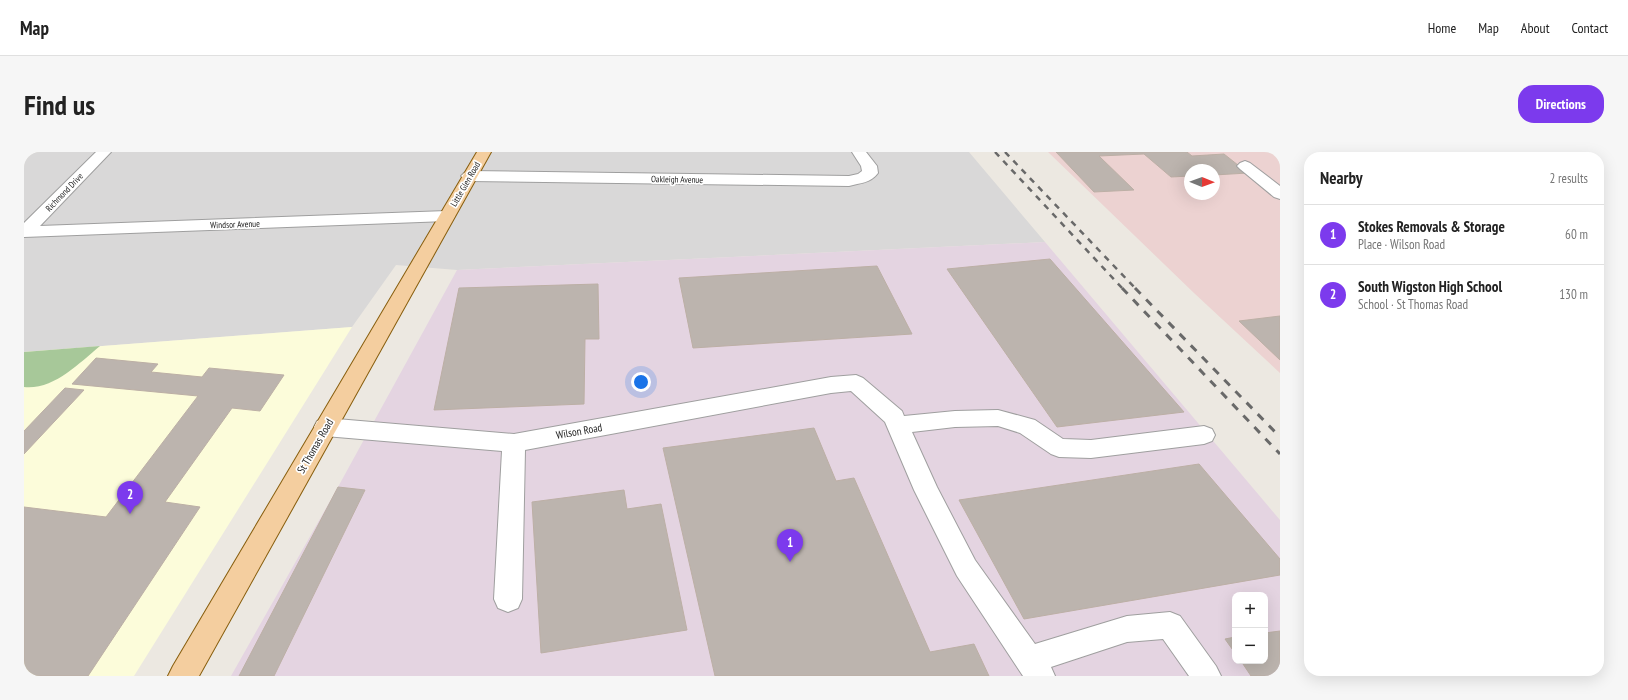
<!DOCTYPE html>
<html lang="en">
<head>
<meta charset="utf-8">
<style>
  :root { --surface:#fff; --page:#f6f6f6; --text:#222; --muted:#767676; --line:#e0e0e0; --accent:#7c3aed }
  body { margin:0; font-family:"PT Sans Narrow",sans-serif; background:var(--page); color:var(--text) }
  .controls { position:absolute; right:12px; bottom:12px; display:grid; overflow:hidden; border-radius:8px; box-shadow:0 4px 16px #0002 }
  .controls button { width:36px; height:36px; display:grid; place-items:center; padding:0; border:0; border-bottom:1px solid var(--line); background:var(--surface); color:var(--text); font:20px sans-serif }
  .compass { position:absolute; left:1160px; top:12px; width:36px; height:36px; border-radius:50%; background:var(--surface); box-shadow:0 4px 16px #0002; rotate:91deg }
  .you { position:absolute; left:617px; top:230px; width:14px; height:14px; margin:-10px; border:3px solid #fff; border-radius:50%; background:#1a73e8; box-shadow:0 0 0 6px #1a73e833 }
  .badge { display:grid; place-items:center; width:26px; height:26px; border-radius:50%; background:var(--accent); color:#fff; font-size:13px; font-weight:700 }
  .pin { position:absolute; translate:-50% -33px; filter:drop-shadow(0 1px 2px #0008) }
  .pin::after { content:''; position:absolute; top:21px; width:14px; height:12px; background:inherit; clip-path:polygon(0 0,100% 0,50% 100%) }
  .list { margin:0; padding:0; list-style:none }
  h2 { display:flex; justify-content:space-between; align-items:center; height:52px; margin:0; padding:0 16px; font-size:17px }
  h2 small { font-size:13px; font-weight:400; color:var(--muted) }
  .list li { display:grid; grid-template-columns:26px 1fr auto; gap:12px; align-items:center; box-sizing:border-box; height:60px; padding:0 16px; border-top:1px solid var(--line) }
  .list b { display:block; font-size:15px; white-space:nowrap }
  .list p { margin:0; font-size:13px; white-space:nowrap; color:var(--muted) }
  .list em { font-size:13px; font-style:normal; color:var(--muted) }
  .map { position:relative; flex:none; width:1256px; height:524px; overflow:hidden; border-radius:16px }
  header { display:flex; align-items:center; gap:24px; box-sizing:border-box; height:56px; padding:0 20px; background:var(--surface); border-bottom:1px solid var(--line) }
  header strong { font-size:19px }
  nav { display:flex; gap:22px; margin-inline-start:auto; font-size:14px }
  .intro { display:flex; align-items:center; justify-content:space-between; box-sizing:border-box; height:96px; padding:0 24px }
  h1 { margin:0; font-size:28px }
  .button { padding:10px 18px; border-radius:16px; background:var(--accent); color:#fff; font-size:14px; font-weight:700 }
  main { display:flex; gap:24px; padding:0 24px }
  aside { flex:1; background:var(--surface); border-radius:16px; box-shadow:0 4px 16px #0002 }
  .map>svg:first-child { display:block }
  .residential { fill:#d9d8d8 }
  .commercial { fill:#ecd2d1; fill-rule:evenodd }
  .industrial { fill:#e4d4e1; fill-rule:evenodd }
  .education { fill:#fcfcda }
  .forest { fill:#a7c899 }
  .building { fill:#bcb4ae; stroke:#bcafa5 }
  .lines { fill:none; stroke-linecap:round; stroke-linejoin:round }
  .minor-casing { stroke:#9f9f9f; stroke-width:2 }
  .major-casing { stroke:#875d0c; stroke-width:2 }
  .minor { fill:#fff; fill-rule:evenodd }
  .major { fill:#f4ce9f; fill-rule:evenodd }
  .rail-far1 { stroke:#696969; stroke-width:2.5; stroke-dasharray:6 6; stroke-linecap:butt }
  .rail { stroke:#696969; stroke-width:3; stroke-dasharray:8 8; stroke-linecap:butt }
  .labels { text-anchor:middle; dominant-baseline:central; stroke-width:3.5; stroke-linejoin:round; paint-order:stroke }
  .far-street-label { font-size:9px; fill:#1b1b1b; stroke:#fff }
  .street-label { font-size:11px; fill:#1b1b1b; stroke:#fff }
</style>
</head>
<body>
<header>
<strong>Map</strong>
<nav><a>Home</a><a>Map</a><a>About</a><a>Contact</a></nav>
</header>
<div class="intro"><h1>Find us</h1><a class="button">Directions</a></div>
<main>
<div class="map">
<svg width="1256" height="524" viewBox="0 0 1256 524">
  <rect width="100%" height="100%" fill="#ece8e1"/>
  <path class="residential" d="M0,0H945L1021,90L433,118L372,113L328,175L0,200Z"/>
  <path class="commercial" d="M1024,0H1256V221L1170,141ZM1166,18H1190V42H1166Z"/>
  <path class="industrial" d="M1021,90L1256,368V524H207L314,335L433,118ZM1211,443H1241V509H1211Z"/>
  <path class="education" d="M328,175L110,524H0V200Z"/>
  <path class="forest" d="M76,194C54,212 30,238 0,235V200Z"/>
  <g class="building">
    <path d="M1032,0H1163L1168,4L1200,2L1224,21L1190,23V18H1166V24L1147,25L1120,2L1075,4L1110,38L1070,40Z"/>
    <path d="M1026,107L1160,260L1033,275L923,117Z"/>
    <path d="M853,114L888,182L669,196L655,126Z"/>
    <path d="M574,132L575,187H561L560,252L410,258L435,136Z"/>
    <path d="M1256,164V208L1215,169Z"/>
    <path d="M72,206L134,212L127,220L178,225L185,216L260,223L236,259L208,256L141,350L176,355L64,524H0V355L82,365L174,244L48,232Z"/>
    <path d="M41,236L60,238L0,302V279Z"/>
    <path d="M790,276L812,329L830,326L906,500L950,492L965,524H691L639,296Z"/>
    <path d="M1175,312L1256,407V423L1000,467L935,348Z"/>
    <path d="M314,335L341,338L250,524H215Z"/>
    <path d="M600,338L603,357L637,352L663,478L517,501L508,350Z"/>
    <path d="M1256,479V524H1227L1217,509H1241V481Z"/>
    <path d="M1211,485V501L1201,487Z"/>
  </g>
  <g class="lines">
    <defs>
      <g id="minor">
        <path d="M72,0H87L16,74L423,59L429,61L431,64L429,67L423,69L0,85V71Z"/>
        <path d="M828,0H842L853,14L854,21C847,31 836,31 825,34L445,29L440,27L437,24L440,21L445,19L825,24L834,22L838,19L837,14Z"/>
        <path d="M1221,9L1226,11L1256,34V47L1250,45L1216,17L1213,14L1216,11Z"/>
        <path d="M832,223L839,226L878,259L880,264L931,259L974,258L1011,268L1039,287L1067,288L1180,274L1188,277L1191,283L1188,289L1180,292L1067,306L1035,305L1027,302L996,281L974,274L931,275L888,280L913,335L951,408L1011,492L1103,464L1146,460L1156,464L1192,514L1197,524H1165L1139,487L1103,490L1027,515L1031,524H999L933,424L890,338L861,270L827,239L807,241L501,298L498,447L494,456L484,460L474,456L470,447L478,299L301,284L293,281L290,275L293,269L301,266L490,282L807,225Z"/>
      </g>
      <path id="major" d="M453,0H467L175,524H144L149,514Z"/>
    </defs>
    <use href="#minor" class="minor-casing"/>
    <use href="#major" class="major-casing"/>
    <use href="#minor" class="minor"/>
    <use href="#major" class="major"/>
    <g class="rail-far1">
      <path d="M971,0L1099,137"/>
      <path d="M981,0L1112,137"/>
    </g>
    <g class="rail">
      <path d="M1098,136L1256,302"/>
      <path d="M1111,136L1256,285"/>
    </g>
  </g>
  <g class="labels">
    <g class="far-street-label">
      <text transform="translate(653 27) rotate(1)">Oakleigh Avenue</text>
      <text transform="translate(441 32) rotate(-60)">Little Glen Road</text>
      <text transform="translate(40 40) rotate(-46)">Richmond Drive</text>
      <text transform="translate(211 72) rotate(-2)">Windsor Avenue</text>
    </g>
    <g class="street-label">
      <text transform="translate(555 279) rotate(-10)">Wilson Road</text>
      <text transform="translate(291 294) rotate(-60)">St Thomas Road</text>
    </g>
  </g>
</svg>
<div class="controls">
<button>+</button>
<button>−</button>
</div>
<svg class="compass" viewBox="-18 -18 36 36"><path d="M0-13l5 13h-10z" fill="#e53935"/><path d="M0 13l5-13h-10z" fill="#767676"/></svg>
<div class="you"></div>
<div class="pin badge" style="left:766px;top:410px">1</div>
<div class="pin badge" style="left:106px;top:362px">2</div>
</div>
<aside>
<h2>Nearby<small>2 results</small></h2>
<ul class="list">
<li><span class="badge">1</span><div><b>Stokes Removals &amp; Storage</b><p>Place · Wilson Road</p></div><em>60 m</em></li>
<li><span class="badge">2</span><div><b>South Wigston High School</b><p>School · St Thomas Road</p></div><em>130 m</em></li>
</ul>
</aside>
</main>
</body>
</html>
